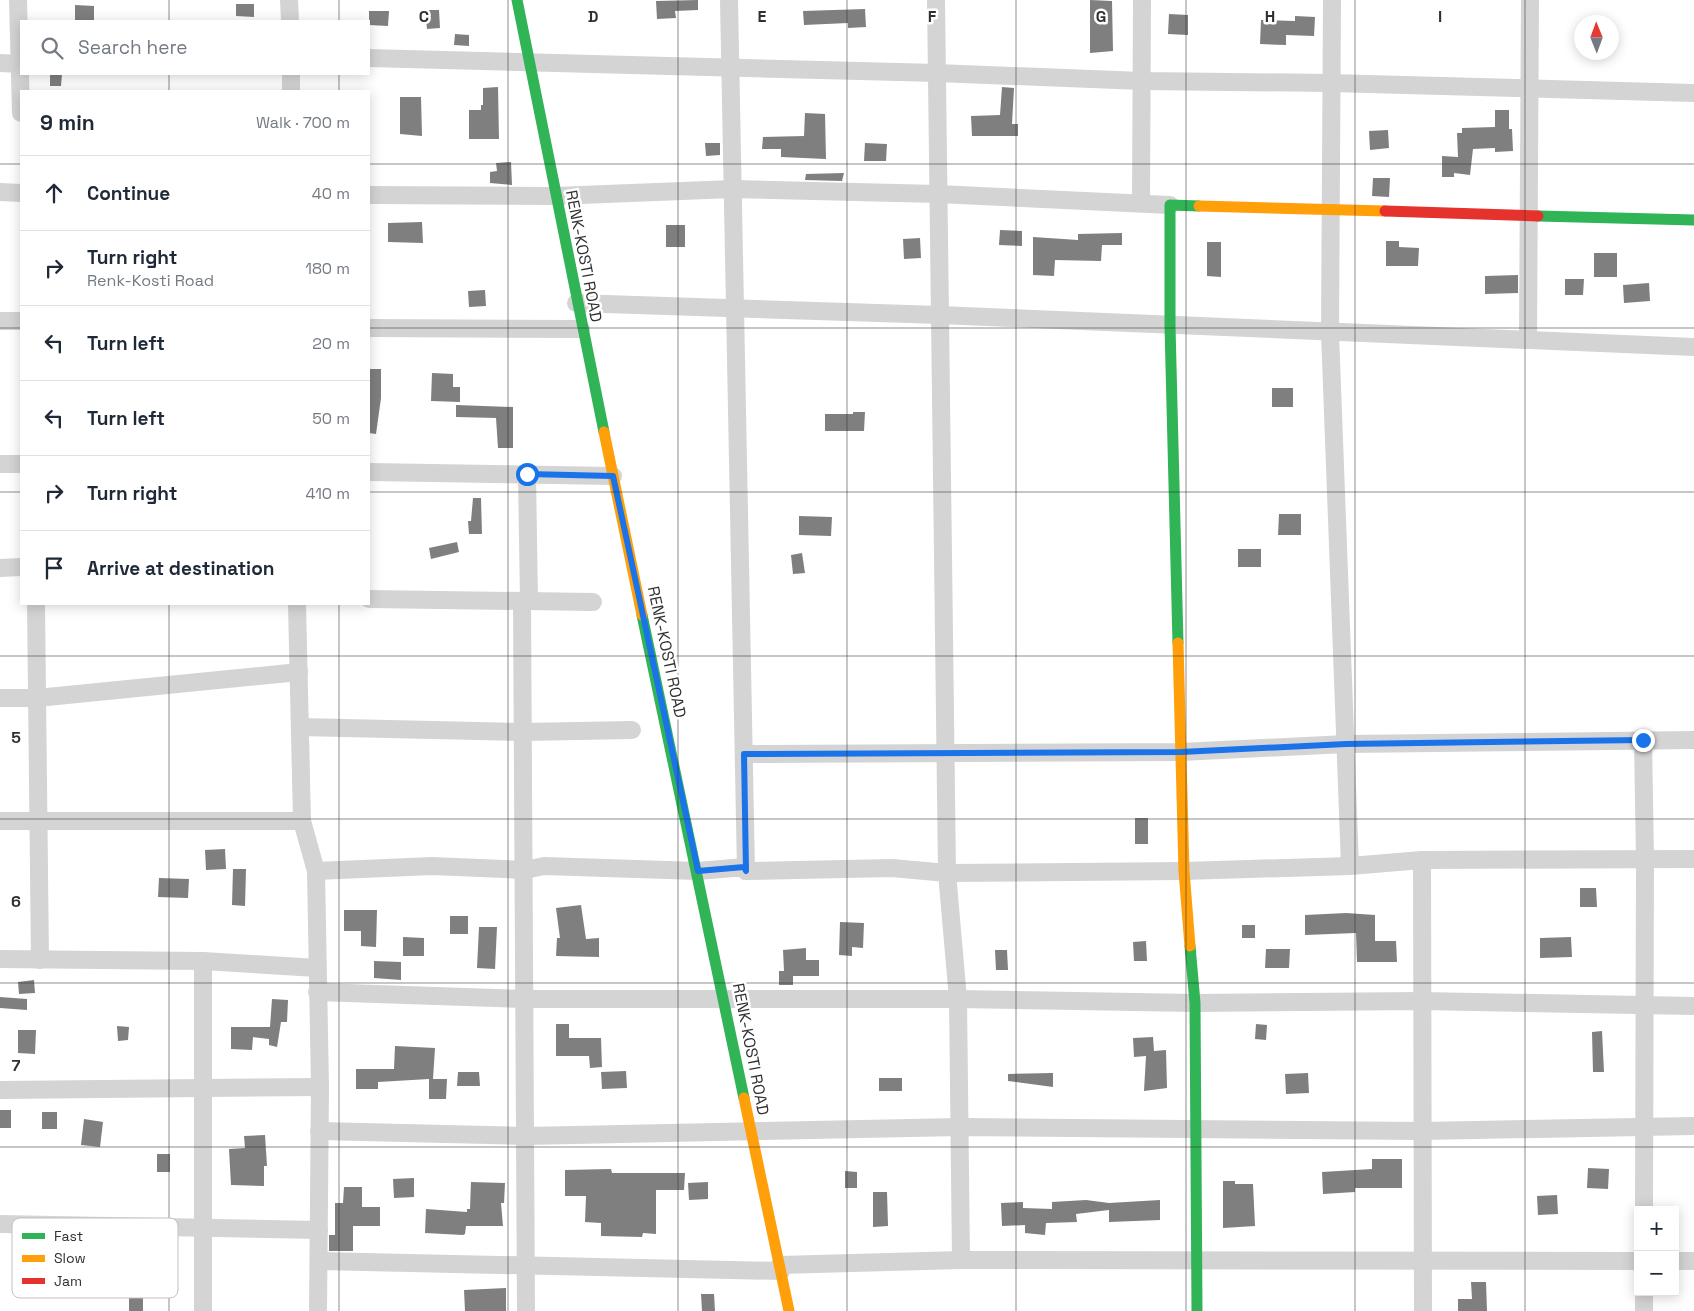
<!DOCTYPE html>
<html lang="en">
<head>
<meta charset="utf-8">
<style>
  :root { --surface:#fff; --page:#f2f2f3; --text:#1f2937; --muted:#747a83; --line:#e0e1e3 }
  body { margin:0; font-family:"Space Grotesk",sans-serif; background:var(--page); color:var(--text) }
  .controls { position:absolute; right:15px; bottom:15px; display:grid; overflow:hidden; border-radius:0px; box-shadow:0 2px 12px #0003 }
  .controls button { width:45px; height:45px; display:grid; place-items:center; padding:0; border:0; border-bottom:1px solid var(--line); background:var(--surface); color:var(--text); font:25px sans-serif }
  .compass { position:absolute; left:1574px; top:15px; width:45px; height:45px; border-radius:50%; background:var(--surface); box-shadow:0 2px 12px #0003; rotate:359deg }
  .stop { position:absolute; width:15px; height:15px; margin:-11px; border:4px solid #1a73e8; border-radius:50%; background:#fff }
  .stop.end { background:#1a73e8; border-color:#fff; box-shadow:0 1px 5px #0008 }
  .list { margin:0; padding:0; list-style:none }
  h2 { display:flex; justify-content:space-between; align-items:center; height:65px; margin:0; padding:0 20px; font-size:21px }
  h2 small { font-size:16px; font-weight:400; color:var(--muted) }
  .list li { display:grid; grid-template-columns:32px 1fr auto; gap:15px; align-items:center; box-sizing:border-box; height:75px; padding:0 20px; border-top:1px solid var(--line) }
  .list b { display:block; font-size:19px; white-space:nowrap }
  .list p { margin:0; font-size:16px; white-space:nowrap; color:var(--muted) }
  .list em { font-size:16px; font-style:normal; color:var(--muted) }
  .icon { flex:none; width:28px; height:28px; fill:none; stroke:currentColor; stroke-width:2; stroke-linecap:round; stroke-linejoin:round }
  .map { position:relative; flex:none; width:1694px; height:1311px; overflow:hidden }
  .search { position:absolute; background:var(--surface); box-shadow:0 2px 12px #0003; left:20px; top:20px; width:350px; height:55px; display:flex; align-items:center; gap:12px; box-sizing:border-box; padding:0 18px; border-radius:0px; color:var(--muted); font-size:19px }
  .panel { position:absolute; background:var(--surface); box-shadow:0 2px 12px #0003; left:20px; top:90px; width:350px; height:515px; border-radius:0px }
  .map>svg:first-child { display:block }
  .building { fill:#7f7f7f }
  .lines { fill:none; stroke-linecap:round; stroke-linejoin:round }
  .street { stroke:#d4d4d4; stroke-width:18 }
  .fast { stroke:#30b455; stroke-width:11 }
  .slow { stroke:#ff9f0a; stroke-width:11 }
  .jam { stroke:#e5322d; stroke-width:11 }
  .route { stroke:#1a73e8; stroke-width:6 }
  .grid { fill:none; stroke:#303030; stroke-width:1; stroke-opacity:0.55 }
  .labels { text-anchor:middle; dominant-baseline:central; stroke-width:5; stroke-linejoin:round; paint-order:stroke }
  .street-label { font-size:16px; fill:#303030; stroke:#fff }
  .key { fill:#fff; stroke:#c1c1c1; stroke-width:1 }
  .key-label { font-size:14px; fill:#303030 }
  .grid-label { font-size:16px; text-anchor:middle; font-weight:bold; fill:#303030; stroke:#fff; stroke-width:5; stroke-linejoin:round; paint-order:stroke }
</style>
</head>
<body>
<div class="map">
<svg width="1694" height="1311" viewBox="0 0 1694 1311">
  <rect width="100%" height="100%" fill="#fff"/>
  <g class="building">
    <path d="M698,0V10L675,11L676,18L657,19L656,1Z"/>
    <path d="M1090,0L1112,1L1113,51L1090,53Z"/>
    <path d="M236,4H254V17L236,16Z"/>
    <path d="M75,5L94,6V21H75Z"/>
    <path d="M865,9L866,27L848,28V23L804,25L803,11Z"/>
    <path d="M425,10H439L440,28L427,29Z"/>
    <path d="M369,11H389L388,26L369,25Z"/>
    <path d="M1169,14L1188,15V35L1168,34Z"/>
    <path d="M1295,16L1315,17L1314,36L1286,35V45L1260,44L1261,20L1295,21Z"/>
    <path d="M455,34L469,35V46L454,45Z"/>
    <path d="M50,74H62L61,86H50Z"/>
    <path d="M498,87L499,139H469V110H481V105H483V88Z"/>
    <path d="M1002,87L1014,88L1012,124H1018V136H972L971,116L1000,115Z"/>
    <path d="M400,97H421L422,136L400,134Z"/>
    <path d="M1495,110H1509V129H1512L1513,151L1495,152V148L1473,149L1470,175L1454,173V177H1442V156L1458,157L1457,133H1462V128L1495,127Z"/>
    <path d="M805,113L825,114L826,159L781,157V149H762L763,137L804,136Z"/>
    <path d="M1388,130L1389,148L1370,150L1369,131Z"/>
    <path d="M705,143H720V155L706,156Z"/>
    <path d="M865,143L887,144L886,161H864Z"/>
    <path d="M511,162L512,185L490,183V172L497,171L496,163Z"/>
    <path d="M844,173L842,181L805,180L806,174Z"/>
    <path d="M1373,178H1390L1389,197L1372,196Z"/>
    <path d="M422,222L423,243L388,242V223Z"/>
    <rect x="666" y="225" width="19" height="22"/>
    <path d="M1000,230L1022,231V246L999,245Z"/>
    <path d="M1122,233V245H1102L1101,261L1055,260L1054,276L1033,275V237L1078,240V234Z"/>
    <path d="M920,238L921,258L904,259L903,239Z"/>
    <path d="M1386,241H1399V247L1419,248L1418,266H1386Z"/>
    <path d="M1207,242H1221V277L1207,276Z"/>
    <rect x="1594" y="253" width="23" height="24"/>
    <path d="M1518,275V293L1485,294V276Z"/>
    <path d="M1565,279H1584L1583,295H1565Z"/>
    <path d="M1649,283L1650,301L1624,303L1623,285Z"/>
    <path d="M485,290L486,306L469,307L468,291Z"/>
    <path d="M369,369H381V398L376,434L369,433Z"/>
    <path d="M432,373L453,374V387H460V402L431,401Z"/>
    <rect x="1272" y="388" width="21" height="19"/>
    <path d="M456,405L513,407V448H498L496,418L456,417Z"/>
    <path d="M853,412H865L864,431H825V414H853Z"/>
    <path d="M473,498H481L482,534H469L468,521H471Z"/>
    <path d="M1279,514H1301V535H1278Z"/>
    <path d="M799,516L832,517L831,536L799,535Z"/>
    <path d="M457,542L459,552L431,559L429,548Z"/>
    <rect x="1238" y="549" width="23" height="18"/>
    <path d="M802,553L805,573L793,574L791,555Z"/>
    <rect x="1135" y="818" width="13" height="26"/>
    <path d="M225,849L226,869L206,870L205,850Z"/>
    <path d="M233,869H246L245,906L232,905Z"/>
    <path d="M159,878L189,879L188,898L158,897Z"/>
    <path d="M1580,888H1596L1597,907H1580Z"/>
    <path d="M581,905L586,939L599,938V957L556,956L557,938H560L556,908Z"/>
    <path d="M344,910H377L376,947L361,946V931H344Z"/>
    <path d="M1346,913L1375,915V941H1396L1397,962H1357L1356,933L1305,935V915Z"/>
    <rect x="450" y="916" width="18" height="18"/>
    <path d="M840,922L864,923L863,948L852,947V956L839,955Z"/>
    <rect x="1242" y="925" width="13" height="13"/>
    <path d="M479,927H497L495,969L477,968Z"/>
    <path d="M403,937L424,938V956H403Z"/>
    <path d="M1571,937L1572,957L1540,958V938Z"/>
    <path d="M1146,941L1147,961H1134L1133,942Z"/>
    <path d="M806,948V960H819V976H793V985H779V971H784L783,950Z"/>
    <path d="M1266,949H1290L1289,968H1265Z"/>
    <path d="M995,950H1007L1008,970H996Z"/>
    <path d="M374,961L401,962V980L374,978Z"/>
    <path d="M34,980L35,993L19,994L18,982Z"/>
    <path d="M0,997L27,999V1010L0,1008Z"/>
    <path d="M272,999L288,1000L287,1022H281L277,1047L269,1045V1039L253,1037L252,1050L231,1049V1027H270Z"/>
    <path d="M556,1024H569V1038H601L602,1067L590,1068L589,1056H556Z"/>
    <path d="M1256,1024L1267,1025L1266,1040L1255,1039Z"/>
    <path d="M117,1026L129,1027L128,1040L118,1041Z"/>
    <path d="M18,1030H36L35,1054L18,1053Z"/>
    <path d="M1602,1031L1604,1072H1593L1592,1032Z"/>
    <path d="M1153,1037L1154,1051L1166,1050L1167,1088L1144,1091L1146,1056L1134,1057L1133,1038Z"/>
    <path d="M395,1046L435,1048L433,1079H447L446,1099H429V1079L378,1082V1089H356V1069H394Z"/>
    <path d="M626,1071L627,1088L602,1089L601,1072Z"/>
    <path d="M458,1072H479L480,1086H457Z"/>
    <path d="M1053,1073V1087L1008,1081V1074Z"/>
    <path d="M1308,1073L1309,1093L1286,1094L1285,1074Z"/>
    <rect x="879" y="1078" width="23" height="13"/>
    <rect x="0" y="1110" width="11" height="18"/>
    <rect x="42" y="1112" width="15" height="17"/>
    <path d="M84,1119L103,1122L100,1147L81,1145Z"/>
    <path d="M265,1135L267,1166H264V1186L231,1185L229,1149L245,1148L244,1136Z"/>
    <rect x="157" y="1154" width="13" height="18"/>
    <path d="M1372,1159H1402V1188H1355V1192L1323,1194L1322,1172L1372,1169Z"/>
    <path d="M1588,1168L1609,1169L1608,1189L1587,1188Z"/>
    <path d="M611,1169L612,1173H685L684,1190H656V1234L643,1233L642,1237L601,1236V1223L585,1222L586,1196H565V1170Z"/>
    <path d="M845,1171L857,1172V1188H845Z"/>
    <path d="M414,1178V1197L394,1198L393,1179Z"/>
    <path d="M1223,1181H1235V1184H1253L1255,1226L1223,1228Z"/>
    <path d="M471,1182L505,1183L504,1203H501L503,1226H466L465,1234L463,1235L425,1233L426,1209L467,1212V1209H470Z"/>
    <path d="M708,1182V1199L689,1200L688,1183Z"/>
    <path d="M344,1187H362V1207H380V1226H353V1251H329V1235H335V1203H343Z"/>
    <path d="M873,1192H887L888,1226L873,1227Z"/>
    <path d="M1557,1195L1558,1214L1538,1215L1537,1196Z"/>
    <path d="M1086,1200L1109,1203L1160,1200V1220L1109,1222V1210L1076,1214L1077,1222L1046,1223L1045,1235L1025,1233V1225L1002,1226L1001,1203L1023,1202V1208L1052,1209V1202Z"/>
    <path d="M1471,1282H1486L1487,1311H1458V1299H1472Z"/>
    <path d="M506,1288V1311H465L464,1290Z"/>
    <path d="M701,1294H714L715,1311H702Z"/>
    <rect x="129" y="1297" width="14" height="14"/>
  </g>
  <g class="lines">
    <g class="street">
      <path d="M18,0L21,113"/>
      <path d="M289,0L290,21"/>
      <path d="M729,0L746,871"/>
      <path d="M936,0L947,873L958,999L961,1260"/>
      <path d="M1332,0L1330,333L1350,866"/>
      <path d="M369,58L937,73L1142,81L1331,83L1694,93"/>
      <path d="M0,63L21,64"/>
      <path d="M291,74V91"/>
      <path d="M0,192L21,193"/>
      <path d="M369,195L555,196L733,189L938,194L1170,205"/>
      <path d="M1141,202L1142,0"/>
      <path d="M576,303L939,315L1694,347"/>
      <path d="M0,321H21"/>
      <path d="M369,328L581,329"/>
      <path d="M1528,340L1530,0"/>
      <path d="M0,464H21"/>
      <path d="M369,472L613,476"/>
      <path d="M527,474L529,601"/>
      <path d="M0,568L21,567"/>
      <path d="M369,599L593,602"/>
      <path d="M522,601L526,1311"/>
      <path d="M36,604L40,960"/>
      <path d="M297,604L302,821L316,871L320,1087L318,1311"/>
      <path d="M0,698H37L299,672"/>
      <path d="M300,727L523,732L632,730"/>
      <path d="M1643,740L1645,859L1644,1210"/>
      <path d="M744,754L1181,752L1346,744L1694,740"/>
      <path d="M0,821H302"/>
      <path d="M1422,860L1423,1311"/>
      <path d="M316,871L432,866L525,870L544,866L698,871L745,867L746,871L892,868L947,873L1184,871L1350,866L1422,860L1694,859"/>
      <path d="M0,959L203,961L317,968"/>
      <path d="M317,992L526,999H958L1195,1003L1422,1001L1694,1006"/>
      <path d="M0,1090L320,1087"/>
      <path d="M319,1131L526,1136L960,1127L1422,1131L1694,1126"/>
      <path d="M0,1224L319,1230"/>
      <path d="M319,1261L781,1271"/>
      <path d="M1675,1261H1694"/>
      <path d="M780,1265L961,1260L1638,1261"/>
      <path d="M203,1311V961"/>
      <path d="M1644,1311V1292"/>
    </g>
    <g class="fast">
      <path d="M517,0L604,432"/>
      <path d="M1538,216L1694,220"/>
      <path d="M642,615L744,1098"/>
      <path d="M1178,643L1170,326V205L1199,206"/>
      <path d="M1190,946L1195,1003L1197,1311"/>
    </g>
    <g class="slow">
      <path d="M1199,206L1385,211"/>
      <path d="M604,432L642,615"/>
      <path d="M1178,643L1184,871L1190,946"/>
      <path d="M744,1098L789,1311"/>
    </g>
    <path class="jam" d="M1385,211L1538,216"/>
  </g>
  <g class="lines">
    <path class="route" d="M527,474L613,476L698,871L744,867L746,871L744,754L1181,752L1346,744L1643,740"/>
  </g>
  <path class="grid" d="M169,0V21M339,0V21M508,0V1311M678,0V1311M847,0V1311M1016,0V1311M1186,0V1311M1355,0V1311M1525,0V1311M169,74V91M339,74V91M0,164H21M369,164H1694M0,328H21M369,328H1694M0,492H21M369,492H1694M169,604V1311M339,604V1311M0,656H1694M0,819H1694M0,983H1694M0,1147H1694"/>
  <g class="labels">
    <g class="street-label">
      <text transform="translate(584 256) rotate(79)">RENK-KOSTI ROAD</text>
      <text transform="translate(667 652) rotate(78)">RENK-KOSTI ROAD</text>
      <text transform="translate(751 1049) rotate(79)">RENK-KOSTI ROAD</text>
    </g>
  </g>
  <rect x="12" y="1218" width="166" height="80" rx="8" class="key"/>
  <rect x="22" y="1233" width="23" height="6" fill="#30b455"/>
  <rect x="22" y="1255" width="23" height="7" fill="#ff9f0a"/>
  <rect x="22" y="1278" width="23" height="6" fill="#e5322d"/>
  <g class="key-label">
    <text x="54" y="1241">Fast</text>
    <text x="54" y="1263">Slow</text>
    <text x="54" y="1286">Jam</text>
  </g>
  <g class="grid-label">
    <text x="424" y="22">C</text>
    <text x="593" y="22">D</text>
    <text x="762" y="22">E</text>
    <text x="932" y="22">F</text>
    <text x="1101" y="22">G</text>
    <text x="1270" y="22">H</text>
    <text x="1440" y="22">I</text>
    <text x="16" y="743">5</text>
    <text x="16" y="907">6</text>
    <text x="16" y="1071">7</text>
  </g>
</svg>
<div class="controls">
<button>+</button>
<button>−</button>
</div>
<svg class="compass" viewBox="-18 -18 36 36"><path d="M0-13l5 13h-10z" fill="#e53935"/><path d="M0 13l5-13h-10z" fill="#747a83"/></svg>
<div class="stop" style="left:527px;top:474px"></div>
<div class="stop end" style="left:1643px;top:740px"></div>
<div class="search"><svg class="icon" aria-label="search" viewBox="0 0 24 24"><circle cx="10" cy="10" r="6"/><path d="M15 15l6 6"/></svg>Search here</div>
<section class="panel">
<h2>9 min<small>Walk · 700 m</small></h2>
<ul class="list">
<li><svg class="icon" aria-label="ahead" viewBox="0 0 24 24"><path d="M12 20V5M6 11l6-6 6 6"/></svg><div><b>Continue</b></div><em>40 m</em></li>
<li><svg class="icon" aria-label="right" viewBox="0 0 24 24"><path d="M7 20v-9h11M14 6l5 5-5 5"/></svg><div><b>Turn right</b><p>Renk-Kosti Road</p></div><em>180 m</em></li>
<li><svg class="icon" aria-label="left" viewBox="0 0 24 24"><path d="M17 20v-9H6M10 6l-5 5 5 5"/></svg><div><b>Turn left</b></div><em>20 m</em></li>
<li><svg class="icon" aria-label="left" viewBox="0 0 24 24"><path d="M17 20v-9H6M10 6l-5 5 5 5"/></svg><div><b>Turn left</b></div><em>50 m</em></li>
<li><svg class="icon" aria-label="right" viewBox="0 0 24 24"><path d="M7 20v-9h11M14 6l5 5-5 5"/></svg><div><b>Turn right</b></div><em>410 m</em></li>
<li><svg class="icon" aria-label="arrive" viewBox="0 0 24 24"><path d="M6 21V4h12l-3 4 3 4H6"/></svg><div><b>Arrive at destination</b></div></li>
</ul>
</section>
</div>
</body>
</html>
